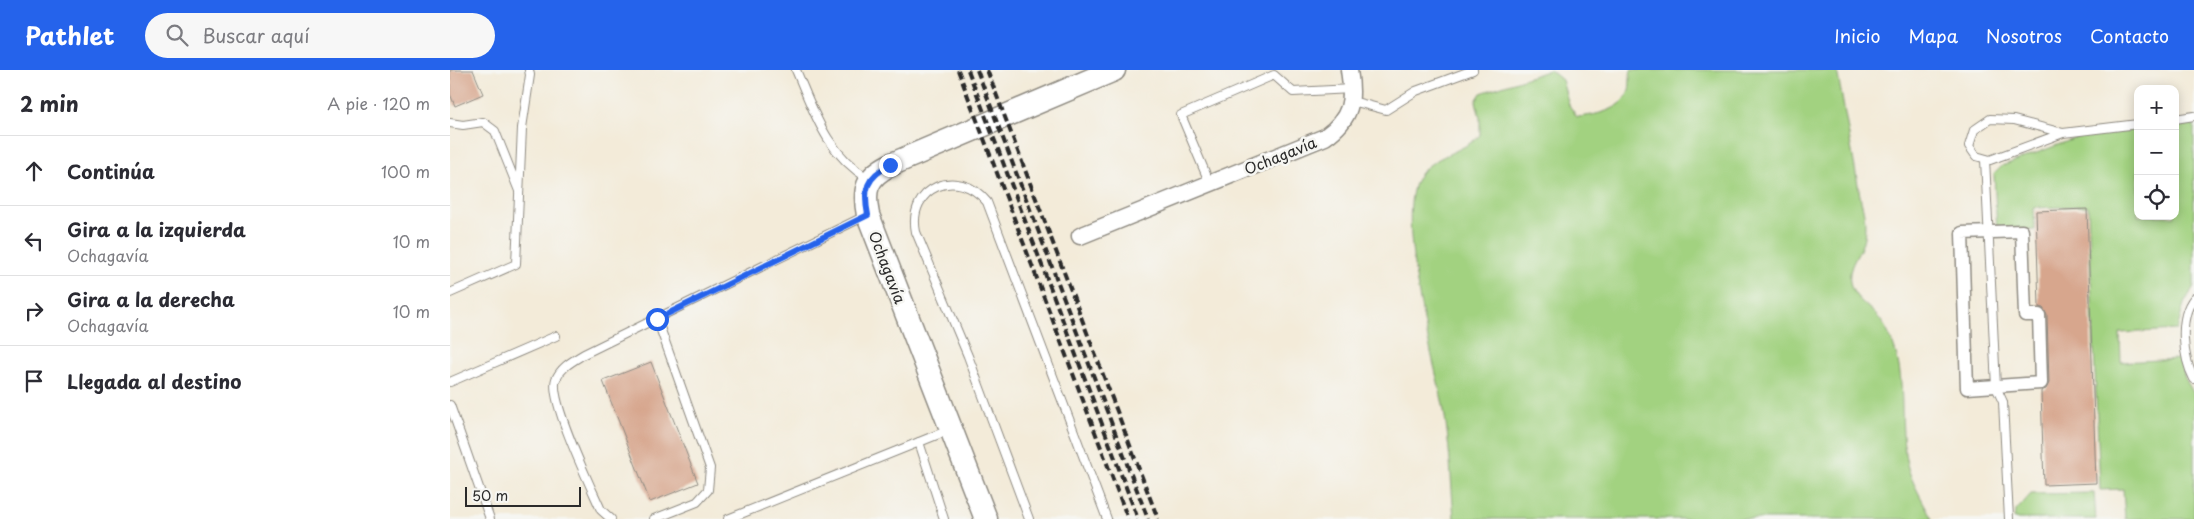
<!DOCTYPE html>
<html lang="es">
<head>
<meta charset="utf-8">
<style>
  :root { --surface:#fff; --page:#f7f7f7; --text:#2b2b33; --muted:#7c7c81; --line:#e1e1e2; --accent:#2563eb }
  body { margin:0; font-family:"Playpen Sans",sans-serif; background:var(--page); color:var(--text) }
  .controls { position:absolute; right:15px; top:15px; display:grid; overflow:hidden; border-radius:10px; box-shadow:0 2px 12px #0003 }
  .controls button { width:45px; height:45px; display:grid; place-items:center; padding:0; border:0; border-bottom:1px solid var(--line); background:var(--surface); color:var(--text); font:25px sans-serif }
  .scale { position:absolute; left:15px; bottom:12px; width:116px; box-sizing:border-box; padding-left:5px; border:2px solid #2b2b2b; border-top:0; font-size:14px; line-height:18px; white-space:nowrap; color:#2b2b2b; -webkit-text-stroke:4px #f6f6f2; paint-order:stroke }
  .stop { position:absolute; width:15px; height:15px; margin:-11px; border:4px solid #2563eb; border-radius:50%; background:#fff }
  .stop.end { background:#2563eb; border-color:#fff; box-shadow:0 1px 5px #0008 }
  .list { margin:0; padding:0; list-style:none }
  h2 { display:flex; justify-content:space-between; align-items:center; height:65px; margin:0; padding:0 20px; font-size:21px }
  h2 small { font-size:16px; font-weight:400; color:var(--muted) }
  .list li { display:grid; grid-template-columns:32px 1fr auto; gap:15px; align-items:center; box-sizing:border-box; height:70px; padding:0 20px; border-top:1px solid var(--line) }
  .list b { display:block; font-size:19px; white-space:nowrap }
  .list p { margin:0; font-size:16px; white-space:nowrap; color:var(--muted) }
  .list em { font-size:16px; font-style:normal; color:var(--muted) }
  .icon { flex:none; width:28px; height:28px; fill:none; stroke:currentColor; stroke-width:2; stroke-linecap:round; stroke-linejoin:round }
  .map { position:relative; flex:none; width:1744px; height:449px; overflow:hidden }
  header { display:flex; align-items:center; gap:30px; box-sizing:border-box; height:70px; padding:0 25px; background:var(--accent); color:#fff }
  header strong { font-size:24px }
  nav { display:flex; gap:28px; margin-inline-start:auto; font-size:18px }
  .search { width:350px; height:45px; background:var(--page); display:flex; align-items:center; gap:12px; box-sizing:border-box; padding:0 18px; border-radius:28px; color:var(--muted); font-size:19px }
  main { display:flex }
  aside { flex:1; background:var(--surface) }
  .map>svg:first-child { display:block }
  .green { fill:#a2d280; stroke:#667e56 }
  .building { fill:#d7a68d }
  .lines { fill:none; stroke-linecap:round; stroke-linejoin:round }
  .service-casing { stroke:#8f8b82; stroke-width:10 }
  .pedestrian-casing { stroke:#8f8b82; stroke-width:15 }
  .minor-casing { stroke:#8f8b82; stroke-width:19 }
  .secondary-casing { stroke:#8f8b82; stroke-width:25 }
  .service { stroke:#fff; stroke-width:8 }
  .pedestrian { stroke:#fff; stroke-width:12 }
  .minor { stroke:#fff; stroke-width:16 }
  .secondary { stroke:#fff; stroke-width:22 }
  .rail { stroke:#2b2b2b; stroke-width:4; stroke-dasharray:8 4; stroke-linecap:butt }
  .route { stroke:#2563eb; stroke-width:6 }
  .labels { text-anchor:middle; dominant-baseline:central; stroke-width:5; stroke-linejoin:round; paint-order:stroke }
  .street-label { font-size:15px; fill:#2b2b2b; stroke:#f6f6f2 }
</style>
</head>
<body>
<header>
<strong>Pathlet</strong>
<div class="search"><svg class="icon" aria-label="search" viewBox="0 0 24 24"><circle cx="10" cy="10" r="6"/><path d="M15 15l6 6"/></svg>Buscar aquí</div>
<nav><a>Inicio</a><a>Mapa</a><a>Nosotros</a><a>Contacto</a></nav>
</header>
<main>
<aside>
<h2>2 min<small>A pie · 120 m</small></h2>
<ul class="list">
<li><svg class="icon" aria-label="ahead" viewBox="0 0 24 24"><path d="M12 20V5M6 11l6-6 6 6"/></svg><div><b>Continúa</b></div><em>100 m</em></li>
<li><svg class="icon" aria-label="left" viewBox="0 0 24 24"><path d="M17 20v-9H6M10 6l-5 5 5 5"/></svg><div><b>Gira a la izquierda</b><p>Ochagavía</p></div><em>10 m</em></li>
<li><svg class="icon" aria-label="right" viewBox="0 0 24 24"><path d="M7 20v-9h11M14 6l5 5-5 5"/></svg><div><b>Gira a la derecha</b><p>Ochagavía</p></div><em>10 m</em></li>
<li><svg class="icon" aria-label="arrive" viewBox="0 0 24 24"><path d="M6 21V4h12l-3 4 3 4H6"/></svg><div><b>Llegada al destino</b></div></li>
</ul>
</aside>
<div class="map">
<svg width="1744" height="449" viewBox="0 0 1744 449">
  <rect width="100%" height="100%" fill="#f6f6f2"/>
  <filter id="ink" filterUnits="userSpaceOnUse"><feTurbulence type="fractalNoise" baseFrequency=".02" numOctaves="2"/><feDisplacementMap in="SourceGraphic" scale="10" xChannelSelector="R" yChannelSelector="G"/><feConvolveMatrix kernelMatrix="1 2 1 2 8 2 1 2 1" color-interpolation-filters="sRGB"/></filter>
  <filter id="wash" filterUnits="userSpaceOnUse"><feTurbulence type="fractalNoise" baseFrequency=".0096" numOctaves="4" result="noise"/><feDisplacementMap in="SourceGraphic" scale="20" xChannelSelector="R" yChannelSelector="G"/><feGaussianBlur stdDeviation="1.12" result="paint"/><feColorMatrix in="noise" values="0 0 0 0 0 0 0 0 0 0 0 0 0 0 0 0 0 1.4 0 .05"/><feComposite in="paint" operator="in"/></filter>
  <g filter="url(#wash)">
    <rect width="100%" height="100%" fill="#f3ebd9"/>
    <g class="green">
      <path d="M1100,0L1112,10L1119,35L1127,47C1142,46 1173,40 1178,23C1181,16 1179,8 1181,0H1387L1411,131C1416,148 1417,164 1410,180C1405,190 1398,199 1400,212C1402,227 1418,236 1428,247C1435,255 1440,266 1444,277C1457,314 1448,355 1457,394C1461,412 1474,432 1482,449H1004C1001,411 1000,373 993,335C983,286 944,148 968,107C982,85 1013,83 1030,65V48L1026,31L1031,23Z"/>
      <path d="M1744,50V216L1734,234L1727,260L1670,263L1671,292L1729,289L1735,308L1744,324V449H1675L1673,419L1650,420L1638,136L1584,138L1585,160L1547,162L1544,104L1552,96L1626,68L1688,59V146H1725V53Z"/>
      <path d="M1644,423L1646,449H1564L1565,442L1581,424Z"/>
    </g>
    <g id="blocks">
      <g class="building">
        <path d="M0,0H23L33,24L5,36L0,24Z"/>
        <path d="M1637,139L1646,413L1594,415L1591,321L1596,319L1599,313L1597,245L1593,238L1589,237L1586,141Z"/>
        <path d="M201,292L248,413L200,432L153,311Z"/>
      </g>
    </g>
  </g>
  <g filter="url(#ink)">
    <use href="#blocks" fill-opacity="0" stroke="#8f8b82" stroke-width="1"/>
    <g class="lines">
      <defs>
        <g id="service">
          <path d="M346,0C365,44 376,83 419,109"/>
          <path d="M902,31L936,40L966,21L1023,0"/>
          <path d="M1725,49L1744,46"/>
          <path d="M0,53L13,55L33,52L45,61L69,121"/>
          <path d="M1613,63L1564,50L1540,49L1524,60L1519,76L1526,86L1540,90L1613,63L1688,54"/>
          <path d="M1535,89L1546,317L1553,332L1559,449"/>
          <path d="M760,114L731,45L824,5L843,22L902,19"/>
          <path d="M0,223L66,194L72,58L80,5L79,0"/>
          <path d="M1744,228C1728,248 1733,288 1744,309"/>
          <path d="M0,312L106,266"/>
          <path d="M0,335L40,449"/>
          <path d="M469,372L494,449"/>
          <path d="M161,449L151,440C141,417 98,329 106,309C112,296 123,291 134,284L415,146"/>
          <path d="M204,449L247,432L258,420L260,398L207,249"/>
          <path d="M278,449L499,360"/>
          <path d="M579,449L518,286L466,162C457,118 507,95 537,132L657,449"/>
        </g>
        <path id="pedestrian" d="M1572,161L1575,245H1589L1591,313L1517,318L1512,163Z"/>
        <path id="minor" d="M630,166L875,67C902,48 904,30 899,0"/>
        <path id="secondary" d="M536,449L418,145C413,120 416,107 440,95L664,0"/>
      </defs>
      <use href="#service" class="service-casing"/>
      <use href="#pedestrian" class="pedestrian-casing"/>
      <use href="#minor" class="minor-casing"/>
      <use href="#secondary" class="secondary-casing"/>
      <use href="#service" class="service"/>
      <use href="#pedestrian" class="pedestrian"/>
      <use href="#minor" class="minor"/>
      <use href="#secondary" class="secondary"/>
      <g class="rail">
        <path d="M508,0L678,449"/>
        <path d="M518,0L688,449"/>
        <path d="M527,0L698,449"/>
        <path d="M537,0L708,449"/>
      </g>
    </g>
  </g>
  <g class="lines" filter="url(#ink)">
    <path class="route" d="M207,249L418,145C413,120 416,107 440,95"/>
  </g>
  <g class="labels">
    <g class="street-label">
      <text transform="translate(830 85) rotate(-22)">Ochagavía</text>
      <text transform="translate(438 197) rotate(69)">Ochagavía</text>
    </g>
  </g>
</svg>
<div class="controls">
<button>+</button>
<button>−</button>
<button><svg class="icon" aria-label="locate" viewBox="0 0 24 24"><circle cx="12" cy="12" r="6"/><path d="M12 2v4M12 18v4M2 12h4M18 12h4"/></svg></button>
</div>
<div class="scale">50 m</div>
<div class="stop" style="left:207px;top:249px"></div>
<div class="stop end" style="left:440px;top:95px"></div>
</div>
</main>
</body>
</html>
